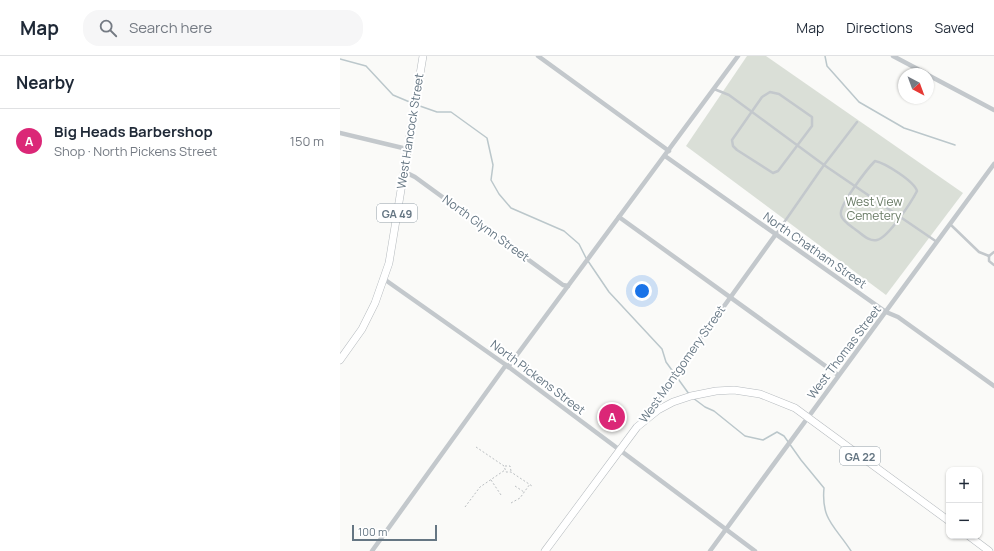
<!DOCTYPE html>
<html lang="en">
<head>
<meta charset="utf-8">
<style>
  :root { --surface:#fff; --page:#f6f6f7; --text:#1f2937; --muted:#747a83; --line:#e0e1e3; --accent:#db2777 }
  body { margin:0; font-family:Manrope,sans-serif; background:var(--page); color:var(--text) }
  .controls { position:absolute; right:12px; bottom:12px; display:grid; overflow:hidden; border-radius:8px; box-shadow:0 1px 3px #0004 }
  .controls button { width:36px; height:36px; display:grid; place-items:center; padding:0; border:0; border-bottom:1px solid var(--line); background:var(--surface); color:var(--text); font:20px sans-serif }
  .compass { position:absolute; left:558px; top:12px; width:36px; height:36px; border-radius:50%; background:var(--surface); box-shadow:0 1px 3px #0004; rotate:139deg }
  .scale { position:absolute; left:12px; bottom:10px; width:85px; box-sizing:border-box; padding-left:4px; border:2px solid #657683; border-top:0; font-size:11px; line-height:14px; white-space:nowrap; color:#657683; -webkit-text-stroke:3px #fff; paint-order:stroke }
  .you { position:absolute; left:302px; top:235px; width:14px; height:14px; margin:-10px; border:3px solid #fff; border-radius:50%; background:#1a73e8; box-shadow:0 0 0 6px #1a73e833 }
  .badge { display:grid; place-items:center; width:26px; height:26px; border-radius:50%; background:var(--accent); color:#fff; font-size:13px; font-weight:700 }
  .pin { position:absolute; translate:-50% -50%; border:2px solid #fff; box-shadow:0 1px 4px #0006 }
  .list { margin:0; padding:0; list-style:none }
  h2 { display:flex; justify-content:space-between; align-items:center; height:52px; margin:0; padding:0 16px; font-size:17px }
  h2 small { font-size:13px; font-weight:400; color:var(--muted) }
  .list li { display:grid; grid-template-columns:26px 1fr auto; gap:12px; align-items:center; box-sizing:border-box; height:64px; padding:0 16px; border-top:1px solid var(--line) }
  .list b { display:block; font-size:15px; white-space:nowrap }
  .list p { margin:0; font-size:13px; white-space:nowrap; color:var(--muted) }
  .list em { font-size:13px; font-style:normal; color:var(--muted) }
  .icon { flex:none; width:22px; height:22px; fill:none; stroke:currentColor; stroke-width:2; stroke-linecap:round; stroke-linejoin:round }
  .map { position:relative; flex:none; width:654px; height:495px; overflow:hidden }
  header { display:flex; align-items:center; gap:24px; box-sizing:border-box; height:56px; padding:0 20px; background:var(--surface); border-bottom:1px solid var(--line) }
  header strong { font-size:19px }
  nav { display:flex; gap:22px; margin-inline-start:auto; font-size:14px }
  .search { width:280px; height:36px; background:var(--page); display:flex; align-items:center; gap:10px; box-sizing:border-box; padding:0 14px; border-radius:16px; color:var(--muted); font-size:15px }
  main { display:flex }
  aside { flex:1; background:var(--surface) }
  .map>svg:first-child { display:block }
  .green { fill:#dadfd7 }
  .lines { fill:none; stroke-linecap:round; stroke-linejoin:round }
  .stream { stroke:#bbc7cb; stroke-width:1.5 }
  .primary-casing { stroke:#b5babe; stroke-width:8 }
  .path { stroke:#bbbfc2; stroke-width:1; stroke-dasharray:2 2; stroke-linecap:butt }
  .service { stroke:#c3c8cc; stroke-width:2.5 }
  .minor { stroke:#c3c8cc; stroke-width:4.5 }
  .primary { stroke:#fff; stroke-width:7 }
  .labels { text-anchor:middle; dominant-baseline:central; stroke-width:4; stroke-linejoin:round; paint-order:stroke }
  .shield { fill:#fff; stroke:#939fa8; stroke-width:1 }
  .shield-label { font-size:11px; font-weight:bold; fill:#657683 }
  .street-label { font-size:12px; fill:#657683; stroke:#fff }
  .park-label { font-size:12px; fill:#687a64; stroke:#fff }
</style>
</head>
<body>
<header>
<strong>Map</strong>
<div class="search"><svg class="icon" aria-label="search" viewBox="0 0 24 24"><circle cx="10" cy="10" r="6"/><path d="M15 15l6 6"/></svg>Search here</div>
<nav><a>Map</a><a>Directions</a><a>Saved</a></nav>
</header>
<main>
<aside>
<h2>Nearby<small></small></h2>
<ul class="list">
<li><span class="badge">A</span><div><b>Big Heads Barbershop</b><p>Shop · North Pickens Street</p></div><em>150 m</em></li>
</ul>
</aside>
<div class="map">
<svg width="654" height="495" viewBox="0 0 654 495">
  <rect width="100%" height="100%" fill="#fafaf8"/>
  <path class="green" d="M407,0H426L623,137L546,239L346,90Z"/>
  <g class="lines">
    <g class="stream">
      <path d="M485,0L487,10L519,46L564,72L615,89"/>
      <path d="M0,3L26,10L53,39L72,47"/>
      <path d="M77,49L97,56H111L147,82L153,109L151,124L159,138L171,152L224,175L239,188L246,202"/>
      <path d="M248,205L269,236L322,293L326,306L334,317"/>
      <path d="M336,320L349,338"/>
      <path d="M353,342L365,351L374,355L405,380L423,384L437,376L444,380L461,404L484,432C481,464 495,470 511,495"/>
    </g>
    <defs>
      <g id="primary">
        <path d="M0,304L22,273L35,247L49,207L83,0"/>
        <path d="M629,480L649,495"/>
        <path d="M205,495L297,371L318,354L333,346L351,340L376,335L394,334L420,338L455,352L609,465"/>
      </g>
    </defs>
    <use href="#primary" class="primary-casing"/>
    <g class="path">
      <path d="M136,391L164,410L166,416H171L192,430"/>
      <path d="M165,410H170L171,415"/>
      <path d="M151,424L161,439"/>
      <path d="M175,430L184,436"/>
      <path d="M171,447L180,442L190,428"/>
      <path d="M125,451L140,431L165,414"/>
    </g>
    <g class="service">
      <path d="M374,33L389,39L484,109L517,66"/>
      <path d="M430,36L439,38L472,61V70L438,115L433,117L397,94L393,90L392,84L422,41Z"/>
      <path d="M535,105C545,107 574,125 577,135C572,145 548,182 537,184C529,186 522,178 516,174C511,170 502,165 501,159C498,150 528,112 535,105Z"/>
      <path d="M611,169L639,196L649,200"/>
      <path d="M436,178L484,109L597,186"/>
      <path d="M649,200V205L654,209"/>
      <path d="M649,200L654,196"/>
    </g>
    <g class="minor">
      <path d="M198,0L329,95"/>
      <path d="M553,0L587,18"/>
      <path d="M588,19L654,54"/>
      <path d="M0,77L67,93"/>
      <path d="M325,100L546,256L558,261L654,330"/>
      <path d="M63,115L75,121L223,229L228,230"/>
      <path d="M279,161L498,319"/>
      <path d="M44,223L166,309L415,495"/>
      <path d="M168,311L398,0"/>
      <path d="M307,361L310,353L436,178"/>
      <path d="M32,495L166,309"/>
      <path d="M370,495L654,108"/>
    </g>
    <use href="#primary" class="primary"/>
  </g>
  <g class="labels">
    <g class="shield">
      <rect x="37" y="148" width="40" height="18" rx="3"/>
      <rect x="500" y="391" width="40" height="18" rx="3"/>
    </g>
    <g class="shield-label">
      <text x="57" y="157">GA 49</text>
      <text x="520" y="400">GA 22</text>
    </g>
    <g class="street-label">
      <text transform="translate(70 75) rotate(-81)">West Hancock Street</text>
      <text transform="translate(146 172) rotate(36)">North Glynn Street</text>
      <text transform="translate(475 194) rotate(35)">North Chatham Street</text>
      <text transform="translate(504 296) rotate(-53)">West Thomas Street</text>
      <text transform="translate(342 308) rotate(-55)">West Montgomery Street</text>
      <text transform="translate(198 321) rotate(37)">North Pickens Street</text>
    </g>
    <g class="park-label">
      <text x="534" y="145">West View<tspan x="534" dy="14">Cemetery</tspan></text>
    </g>
  </g>
</svg>
<div class="controls">
<button>+</button>
<button>−</button>
</div>
<svg class="compass" viewBox="-18 -18 36 36"><path d="M0-13l5 13h-10z" fill="#e53935"/><path d="M0 13l5-13h-10z" fill="#747a83"/></svg>
<div class="scale">100 m</div>
<div class="you"></div>
<div class="pin badge" style="left:272px;top:361px">A</div>
</div>
</main>
</body>
</html>
